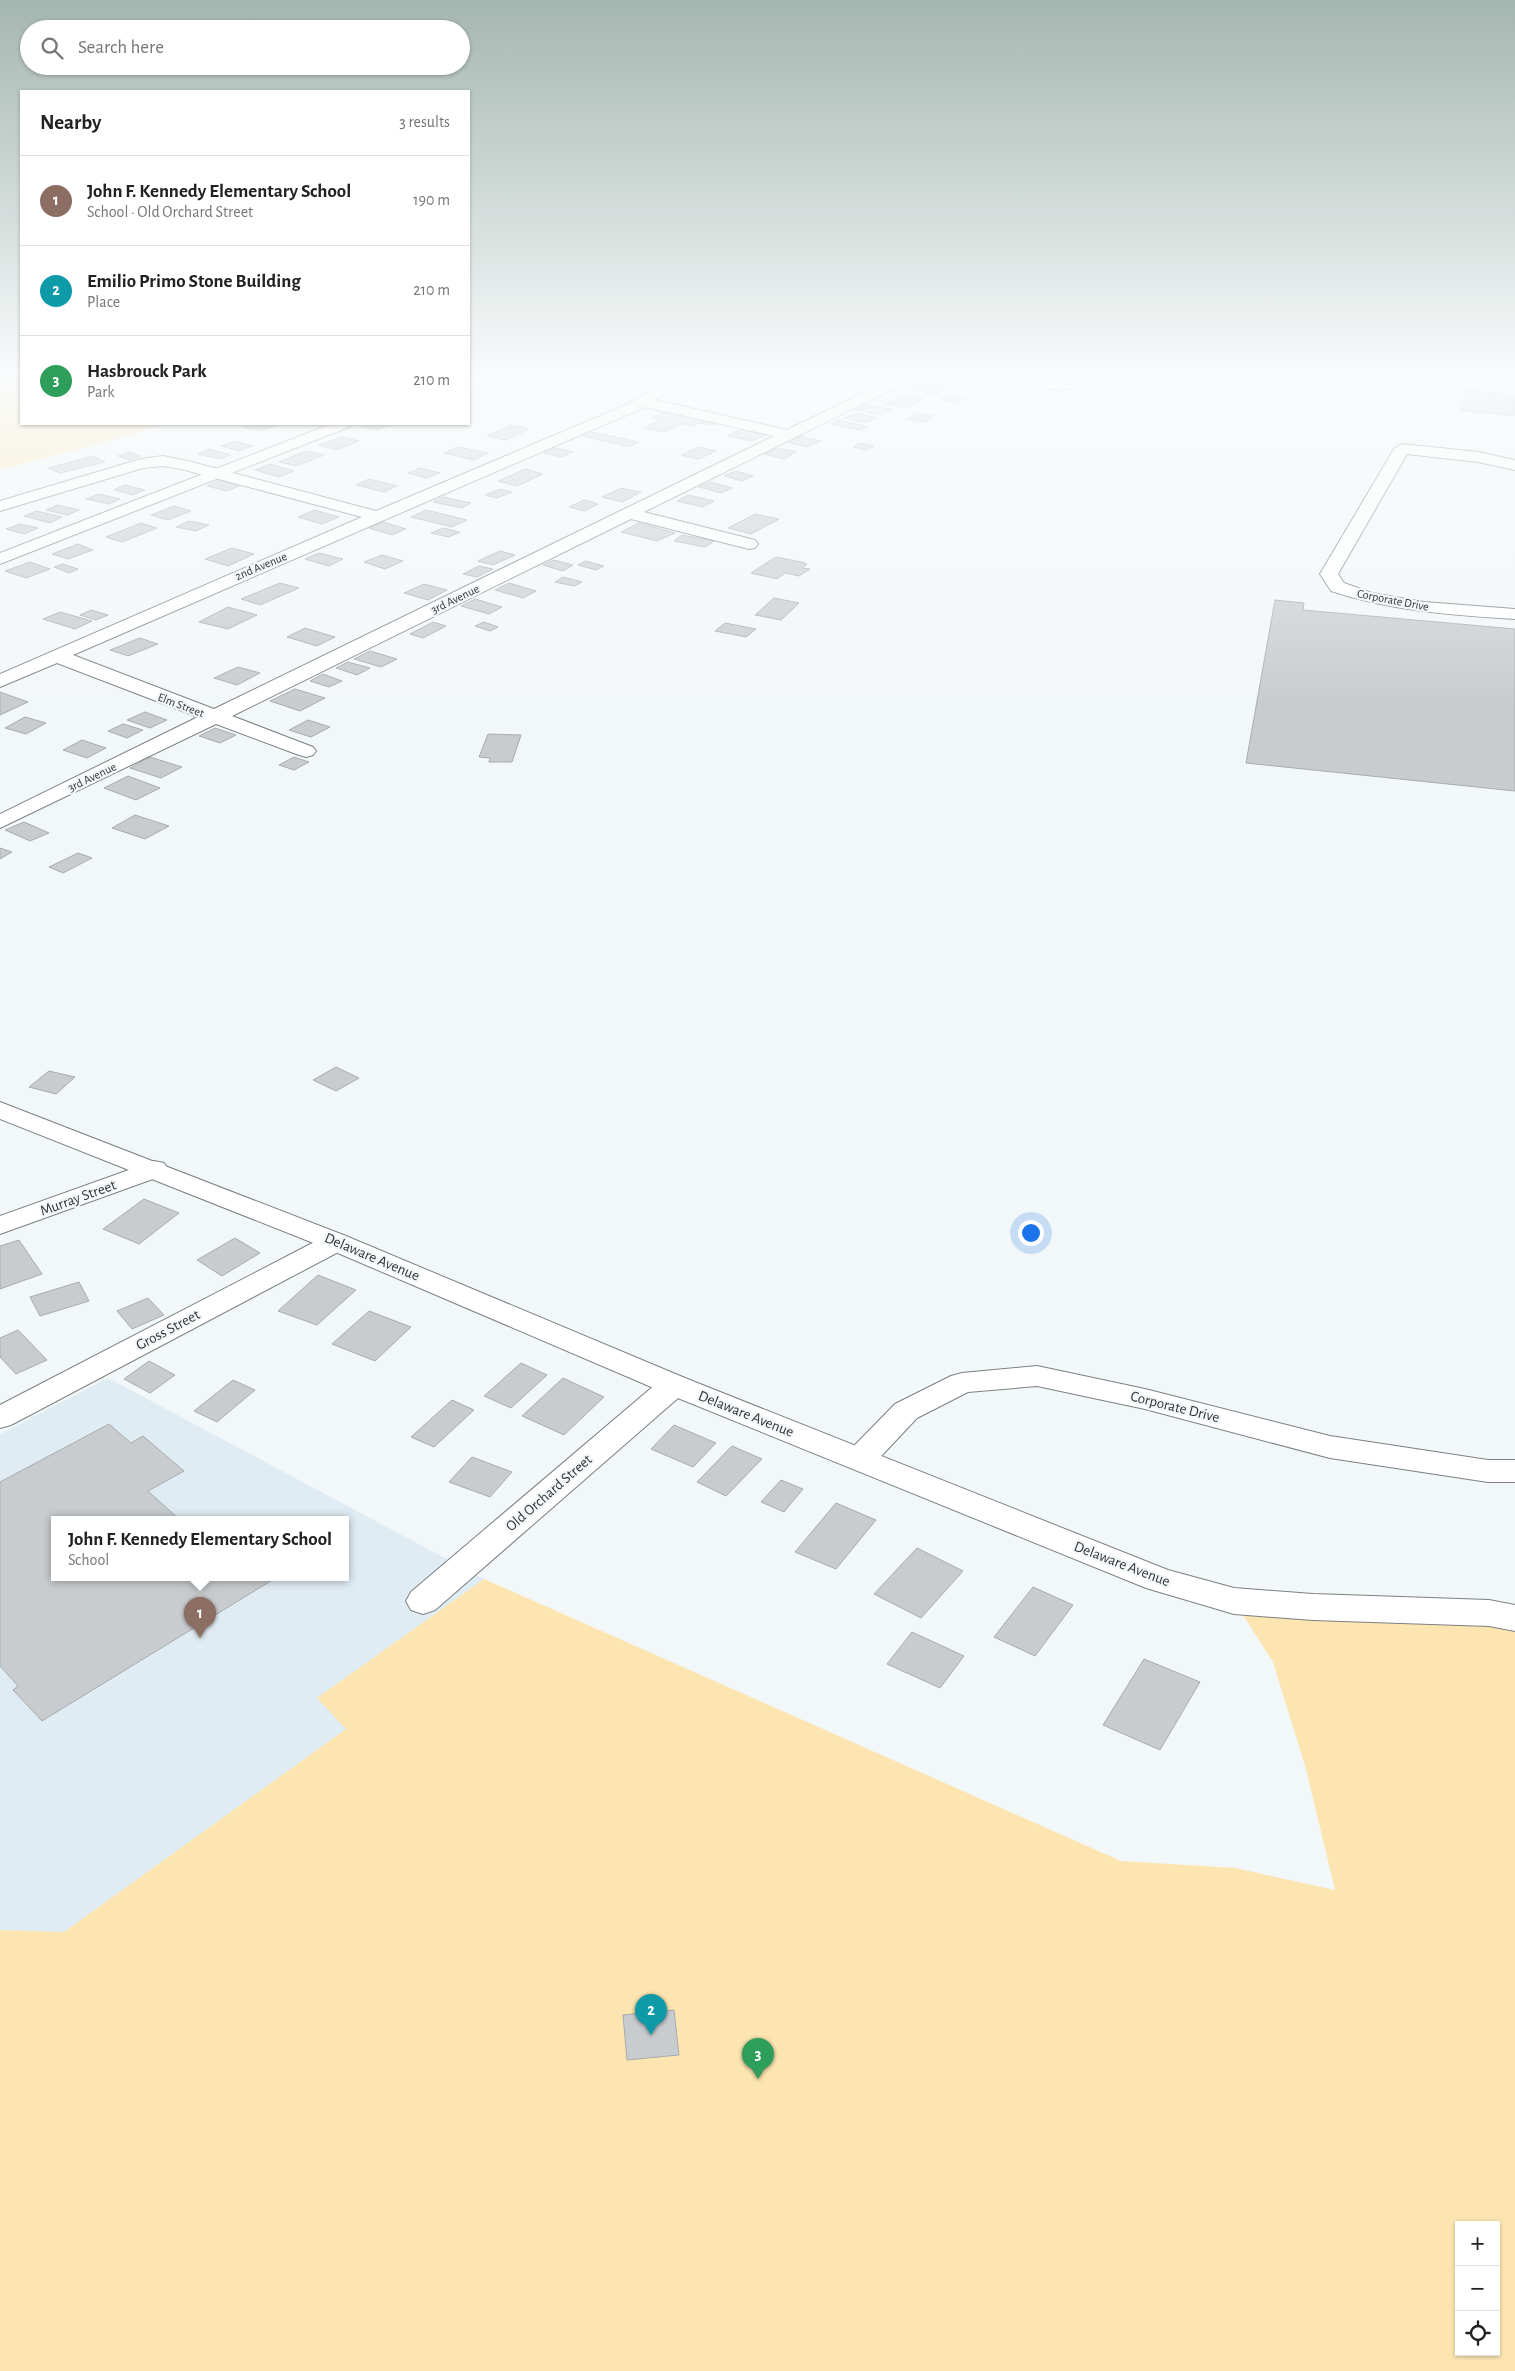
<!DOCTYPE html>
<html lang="en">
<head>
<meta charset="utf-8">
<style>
  :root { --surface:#fff; --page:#f2f2f2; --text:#222; --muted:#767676; --line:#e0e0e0; --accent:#8a6a09 }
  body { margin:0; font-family:"Alegreya Sans",sans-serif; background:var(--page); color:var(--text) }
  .controls { position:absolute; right:15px; bottom:15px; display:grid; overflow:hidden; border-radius:0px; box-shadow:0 1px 4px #0004 }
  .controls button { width:45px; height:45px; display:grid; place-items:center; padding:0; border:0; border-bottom:1px solid var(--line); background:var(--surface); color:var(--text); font:25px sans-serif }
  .you { position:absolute; left:1030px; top:1232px; width:18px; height:18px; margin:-12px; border:4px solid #fff; border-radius:50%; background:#1a73e8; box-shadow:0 0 0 8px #1a73e833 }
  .badge { display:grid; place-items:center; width:32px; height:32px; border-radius:50%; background:var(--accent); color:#fff; font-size:16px; font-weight:700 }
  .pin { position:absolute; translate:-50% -41px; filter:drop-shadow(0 1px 2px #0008) }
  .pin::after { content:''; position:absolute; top:26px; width:18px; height:15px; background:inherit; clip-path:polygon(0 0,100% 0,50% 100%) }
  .popup { position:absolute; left:51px; top:1516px; width:298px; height:65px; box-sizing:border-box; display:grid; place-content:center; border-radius:0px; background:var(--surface); filter:drop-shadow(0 1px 4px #0005); font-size:16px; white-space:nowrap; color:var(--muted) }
  .popup b { font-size:19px; color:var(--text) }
  .popup::after { content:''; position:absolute; left:50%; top:100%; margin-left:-10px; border:10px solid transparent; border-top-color:var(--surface) }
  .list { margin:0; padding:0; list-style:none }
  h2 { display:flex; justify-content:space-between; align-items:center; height:65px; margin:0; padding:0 20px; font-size:21px }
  h2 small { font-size:16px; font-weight:400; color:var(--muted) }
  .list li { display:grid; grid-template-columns:32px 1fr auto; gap:15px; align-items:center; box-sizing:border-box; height:90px; padding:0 20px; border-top:1px solid var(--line) }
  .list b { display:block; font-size:19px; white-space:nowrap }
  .list p { margin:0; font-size:16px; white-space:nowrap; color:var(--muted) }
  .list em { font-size:16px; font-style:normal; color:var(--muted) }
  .icon { flex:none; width:28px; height:28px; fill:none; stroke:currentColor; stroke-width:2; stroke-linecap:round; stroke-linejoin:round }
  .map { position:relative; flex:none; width:1515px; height:2371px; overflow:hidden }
  .search { position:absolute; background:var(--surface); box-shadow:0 1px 4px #0004; left:20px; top:20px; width:450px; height:55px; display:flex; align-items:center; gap:12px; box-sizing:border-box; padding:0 18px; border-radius:28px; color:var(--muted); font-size:19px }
  .panel { position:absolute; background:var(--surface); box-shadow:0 1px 4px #0004; left:20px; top:90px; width:450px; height:335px; border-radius:0px }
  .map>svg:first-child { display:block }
  .built { fill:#e0ecf3; fill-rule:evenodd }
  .green { fill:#fce5b0; fill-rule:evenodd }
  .building { fill:#c8cccf; stroke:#a8acaf }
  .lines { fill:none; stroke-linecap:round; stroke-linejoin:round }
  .street-casing { stroke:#7c8082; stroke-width:2 }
  .secondary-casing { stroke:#7c8082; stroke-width:2 }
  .street { fill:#fff; fill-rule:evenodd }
  .secondary { fill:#fff; fill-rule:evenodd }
  .labels { text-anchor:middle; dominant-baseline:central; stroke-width:4.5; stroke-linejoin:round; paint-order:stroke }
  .far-street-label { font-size:12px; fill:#333435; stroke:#f2f7f9 }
  .street-label { font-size:15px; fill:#333435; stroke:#f2f7f9 }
</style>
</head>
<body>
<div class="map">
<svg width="1515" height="2371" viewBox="0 0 1515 2371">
  <rect width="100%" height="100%" fill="#f2f7f9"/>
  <path class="built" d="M108,1378L484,1579L318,1698L347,1729L64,1932L0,1930V1434ZM55,1519H345V1577H55Z"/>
  <g class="green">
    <path d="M0,375H21V424H162L138,433L0,470Z"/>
    <path d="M484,1579L1121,1861L1235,1868L1335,1890L1306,1769L1273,1662L1234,1601L1515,1618V2371H0V1930L64,1932L346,1729L317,1698ZM1459,2225H1496V2352H1459Z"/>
  </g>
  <g class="building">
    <path d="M1061,375H1065L1078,376L1072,383L1056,381Z"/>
    <path d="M940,378L972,383L962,390L929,384Z"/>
    <path d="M916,384L944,389L936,394L907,389Z"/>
    <path d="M1466,390L1515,395V416L1460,410Z"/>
    <path d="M902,395L924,399L907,408L885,404Z"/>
    <path d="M947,396L964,399L957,403L940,399Z"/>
    <path d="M867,404L892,410L881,415L856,410Z"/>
    <path d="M666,411L721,422L714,425L700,423L693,426L681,424L664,432L644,428L661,420L652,418Z"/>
    <path d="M856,413L877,418L866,423L845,418Z"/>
    <path d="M916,413L933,416L924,422L906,419Z"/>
    <path d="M839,420L868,427L860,430L831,424Z"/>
    <path d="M251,424H279L261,431L243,427Z"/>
    <path d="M370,424H393L377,430L362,427Z"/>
    <path d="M511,425L529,429L505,440L487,436Z"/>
    <path d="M741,429L766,435L752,441L728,436Z"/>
    <path d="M593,432L639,442L629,447L583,436Z"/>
    <path d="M800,436L821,441L807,447L786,442Z"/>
    <path d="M342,437L359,441L336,450L319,445Z"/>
    <path d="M235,441L252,446L239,451L221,446Z"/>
    <path d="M861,443L874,446L866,450L853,447Z"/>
    <path d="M458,447L488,453L474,460L444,453Z"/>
    <path d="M698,447L716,451L699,459L681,455Z"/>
    <path d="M555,448L573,452L562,457L544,453Z"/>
    <path d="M777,448L796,452L784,459L764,454Z"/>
    <path d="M209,449L231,455L220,459L198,454Z"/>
    <path d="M306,451L324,455L297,466L279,462Z"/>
    <path d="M129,452L140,456L129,460L118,456Z"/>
    <path d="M93,456L105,462L60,473L48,468Z"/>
    <path d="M270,464L294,471L279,477L255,470Z"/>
    <path d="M420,468L440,473L427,478L408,473Z"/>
    <path d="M525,469L543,474L517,486L498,481Z"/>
    <path d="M736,471L753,476L742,481L724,476Z"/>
    <path d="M369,479L397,486L384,492L356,485Z"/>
    <path d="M220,480L239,486L226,491L207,486Z"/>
    <path d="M711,482L732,488L721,493L699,487Z"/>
    <path d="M125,485L145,490L133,495L114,490Z"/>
    <path d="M621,488L641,492L622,502L602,497Z"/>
    <path d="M500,489L512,492L497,498L485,495Z"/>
    <path d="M98,494L120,499L109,504L86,499Z"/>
    <path d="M688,495L714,501L702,507L677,501Z"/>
    <path d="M443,497L471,503L462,508L433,502Z"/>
    <path d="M584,500L598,504L584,511L569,507Z"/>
    <path d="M58,505L79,510L68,515L46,510Z"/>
    <path d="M174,506L191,511L168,520L151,515Z"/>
    <path d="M314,510L339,517L322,524L298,517Z"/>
    <path d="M426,510L467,520L452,527L411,517Z"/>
    <path d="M37,511L62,517L50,523L24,516Z"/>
    <path d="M755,514L779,519L751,534L728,528Z"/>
    <path d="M189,521L209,525L196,531L176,527Z"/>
    <path d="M383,522L406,529L392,535L369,528Z"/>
    <path d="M141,523L157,528L122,542L106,537Z"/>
    <path d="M639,523L675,533L657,541L621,532Z"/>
    <path d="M20,524L38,528L24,534L6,529Z"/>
    <path d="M443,528L460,532L449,537L431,533Z"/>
    <path d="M682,535L714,541L705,547L674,541Z"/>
    <path d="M78,544L93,550L68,559L52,554Z"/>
    <path d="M232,548L254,554L228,566L205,559Z"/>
    <path d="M500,551L515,555L493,565L478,561Z"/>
    <path d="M319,553L343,559L329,566L305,559Z"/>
    <path d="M382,555L403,561L385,569L364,562Z"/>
    <path d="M776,557L801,562L807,564L802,568L810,569L799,576L785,573L777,579L751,573Z"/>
    <path d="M554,560L573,565L563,571L543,565Z"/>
    <path d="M585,561L604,566L596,570L578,565Z"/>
    <path d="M30,562L50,569L26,578L5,571Z"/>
    <path d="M63,564L78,569L69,573L54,567Z"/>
    <path d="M479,566L493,569L477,577L463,574Z"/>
    <path d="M563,577L582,582L574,586L555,582Z"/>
    <path d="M280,583L299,588L260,605L241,599Z"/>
    <path d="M509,583L536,591L523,598L495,590Z"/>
    <path d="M424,584L447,590L428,600L404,593Z"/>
    <path d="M774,598L799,603L781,620L755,615Z"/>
    <path d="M475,599L502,607L489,614L461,606Z"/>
    <path d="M1275,600L1304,603L1303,610L1515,629V791L1246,763Z"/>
    <path d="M228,607L257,615L228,629L199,622Z"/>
    <path d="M91,610L108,615L96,620L80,615Z"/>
    <path d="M60,612L92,621L75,629L43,619Z"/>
    <path d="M433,622L446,626L423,638L410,634Z"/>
    <path d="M484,622L498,627L490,631L475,626Z"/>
    <path d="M725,623L756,629L746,637L715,631Z"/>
    <path d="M305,628L335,637L317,646L287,637Z"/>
    <path d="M140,638L158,644L128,656L110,650Z"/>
    <path d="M370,651L397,659L381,667L354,659Z"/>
    <path d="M348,662L370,668L357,675L336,668Z"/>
    <path d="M238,667L260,673L237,685L214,678Z"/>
    <path d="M323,674L342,681L329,687L310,681Z"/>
    <path d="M295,689L325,698L300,711L270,701Z"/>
    <path d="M0,692L28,702L0,715Z"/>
    <path d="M145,712L167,720L150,728L127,720Z"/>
    <path d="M25,717L46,723L26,734L5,728Z"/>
    <path d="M308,720L330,727L311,737L289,730Z"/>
    <path d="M123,724L143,730L127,738L108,731Z"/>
    <path d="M215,728L236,735L220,743L199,736Z"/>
    <path d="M488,734L521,735L512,762H489L490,758L479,757Z"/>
    <path d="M82,740L106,748L87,758L63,750Z"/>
    <path d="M150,757L182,767L161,778L130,768Z"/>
    <path d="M294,757L309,762L294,770L279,765Z"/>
    <path d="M128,776L160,788L136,800L104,788Z"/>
    <path d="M135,815L169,826L145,839L112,828Z"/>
    <path d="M24,822L49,833L30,841L5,830Z"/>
    <path d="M0,848L12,852L0,859Z"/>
    <path d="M78,853L92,858L63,873L49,867Z"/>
    <path d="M336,1067L359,1078L336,1091L313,1080Z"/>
    <path d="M49,1071L75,1077L56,1094L29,1087Z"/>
    <path d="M144,1199L179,1213L139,1244L103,1229Z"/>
    <path d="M235,1238L260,1253L222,1276L197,1260Z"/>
    <path d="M19,1240L42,1274L0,1289V1246Z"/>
    <path d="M318,1275L356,1290L317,1325L278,1311Z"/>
    <path d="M79,1282L89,1301L40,1316L30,1297Z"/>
    <path d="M148,1298L164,1315L132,1329L117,1311Z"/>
    <path d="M369,1311L411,1327L375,1361L332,1344Z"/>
    <path d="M18,1330L47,1360L16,1374L0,1357V1338Z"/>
    <path d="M149,1361L175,1375L150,1393L124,1379Z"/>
    <path d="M521,1363L547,1375L511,1408L484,1396Z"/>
    <path d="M563,1378L604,1397L564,1435L522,1416Z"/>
    <path d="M233,1380L255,1390L217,1422L194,1411Z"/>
    <path d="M452,1400L474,1410L434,1447L411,1437Z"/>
    <path d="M109,1424L131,1443L143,1436L184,1471L148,1491L179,1519H55V1577H272L274,1579L42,1721L13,1690L18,1686L0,1666V1482Z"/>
    <path d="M674,1425L716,1443L693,1467L651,1449Z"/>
    <path d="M732,1446L762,1459L726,1496L697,1482Z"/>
    <path d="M472,1457L512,1472L490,1497L449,1482Z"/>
    <path d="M781,1480L803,1489L784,1512L761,1502Z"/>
    <path d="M836,1503L876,1520L836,1569L795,1552Z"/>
    <path d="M917,1548L963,1571L921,1618L874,1594Z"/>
    <path d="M1033,1587L1073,1605L1035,1656L994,1637Z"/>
    <path d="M912,1632L964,1656L940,1688L887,1664Z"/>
    <path d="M1144,1659L1200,1682L1160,1750L1103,1725Z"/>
    <path d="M674,2010L679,2055L627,2060L623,2015Z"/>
  </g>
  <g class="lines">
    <defs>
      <g id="street">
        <path d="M675,375H691L655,400L787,430L899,375H917L915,378L644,512L755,540L758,544L755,548L749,549L631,519L232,716L313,747L316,751L313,755L306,757L299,755L216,724L0,828V814L198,717L57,663L0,687V674L362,517L181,469L163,466L143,468L0,511V501L141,459L163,456L188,461L376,511L619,408L638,399ZM645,407L774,436L214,709L73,655Z"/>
        <path d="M962,375C997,371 1031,380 1066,381C1083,382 1090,373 1107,375C1088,402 1000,383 969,379Z"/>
        <path d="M1402,444L1478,452L1515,460V470L1478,462L1407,454L1338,574L1344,583L1372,593L1424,602L1515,609V619C1452,615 1391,611 1331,591L1320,574L1394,449Z"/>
        <path d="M154,1161L164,1163L168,1169L164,1175L0,1234V1216Z"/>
        <path d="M336,1233L346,1236L350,1242L346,1248L11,1425L0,1428V1405L326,1236Z"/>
        <path d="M1037,1366L1145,1389L1330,1436L1488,1460H1515V1482H1488L1330,1458L1145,1409L1037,1386L968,1392L917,1418L871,1467L860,1470L849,1467L844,1459L849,1451L895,1404L951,1376L962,1373Z"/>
        <path d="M674,1375L685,1378L689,1385L685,1392L435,1610L423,1614L411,1610L406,1601L411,1592L663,1378Z"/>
      </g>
      <g id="secondary">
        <path d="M331,424H352L349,427L0,564V553Z"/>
        <path d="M0,1102L346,1236L685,1378L1168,1570L1234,1588L1313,1594L1489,1600L1515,1605V1631L1489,1626L1313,1620L1234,1614L1146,1588L663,1392L326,1248L0,1119Z"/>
      </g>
    </defs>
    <use href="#street" class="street-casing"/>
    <use href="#secondary" class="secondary-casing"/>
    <use href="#street" class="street"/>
    <use href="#secondary" class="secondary"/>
  </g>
  <linearGradient id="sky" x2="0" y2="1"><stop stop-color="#a4b6b0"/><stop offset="0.53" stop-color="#f9fbfc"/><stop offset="1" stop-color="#f9fbfc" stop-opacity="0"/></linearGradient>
  <rect width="1515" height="707" fill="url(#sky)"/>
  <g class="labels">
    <g class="far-street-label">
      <text transform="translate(261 566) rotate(-23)">2nd Avenue</text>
      <text transform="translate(455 599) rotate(-26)">3rd Avenue</text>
      <text transform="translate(1393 600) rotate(11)">Corporate Drive</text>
      <text transform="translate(181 705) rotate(21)">Elm Street</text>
      <text transform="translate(92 777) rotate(-26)">3rd Avenue</text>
    </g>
    <g class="street-label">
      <text transform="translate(78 1198) rotate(-20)">Murray Street</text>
      <text transform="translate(372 1257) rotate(23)">Delaware Avenue</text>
      <text transform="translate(168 1330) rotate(-28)">Gross Street</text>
      <text transform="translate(1175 1407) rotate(14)">Corporate Drive</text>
      <text transform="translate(746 1414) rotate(22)">Delaware Avenue</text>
      <text transform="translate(549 1493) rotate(-41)">Old Orchard Street</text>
      <text transform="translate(1122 1564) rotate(21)">Delaware Avenue</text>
    </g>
  </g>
</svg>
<div class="controls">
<button>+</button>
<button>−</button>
<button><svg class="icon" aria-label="locate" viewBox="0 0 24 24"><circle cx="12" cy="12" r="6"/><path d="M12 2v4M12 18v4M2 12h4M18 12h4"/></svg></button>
</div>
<div class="you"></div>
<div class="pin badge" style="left:200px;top:1638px;background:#8d6e63">1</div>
<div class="popup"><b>John F. Kennedy Elementary School</b>School</div>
<div class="pin badge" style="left:651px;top:2035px;background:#0f9aa8">2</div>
<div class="pin badge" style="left:758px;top:2079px;background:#2e9e5b">3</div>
<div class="search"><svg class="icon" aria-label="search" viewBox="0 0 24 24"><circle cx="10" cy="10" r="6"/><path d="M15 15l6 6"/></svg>Search here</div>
<section class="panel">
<h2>Nearby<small>3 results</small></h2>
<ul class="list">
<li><span class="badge" style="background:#8d6e63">1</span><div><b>John F. Kennedy Elementary School</b><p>School · Old Orchard Street</p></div><em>190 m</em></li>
<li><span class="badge" style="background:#0f9aa8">2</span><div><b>Emilio Primo Stone Building</b><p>Place</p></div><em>210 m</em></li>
<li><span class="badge" style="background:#2e9e5b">3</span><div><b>Hasbrouck Park</b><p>Park</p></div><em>210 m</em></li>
</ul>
</section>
</div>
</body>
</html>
